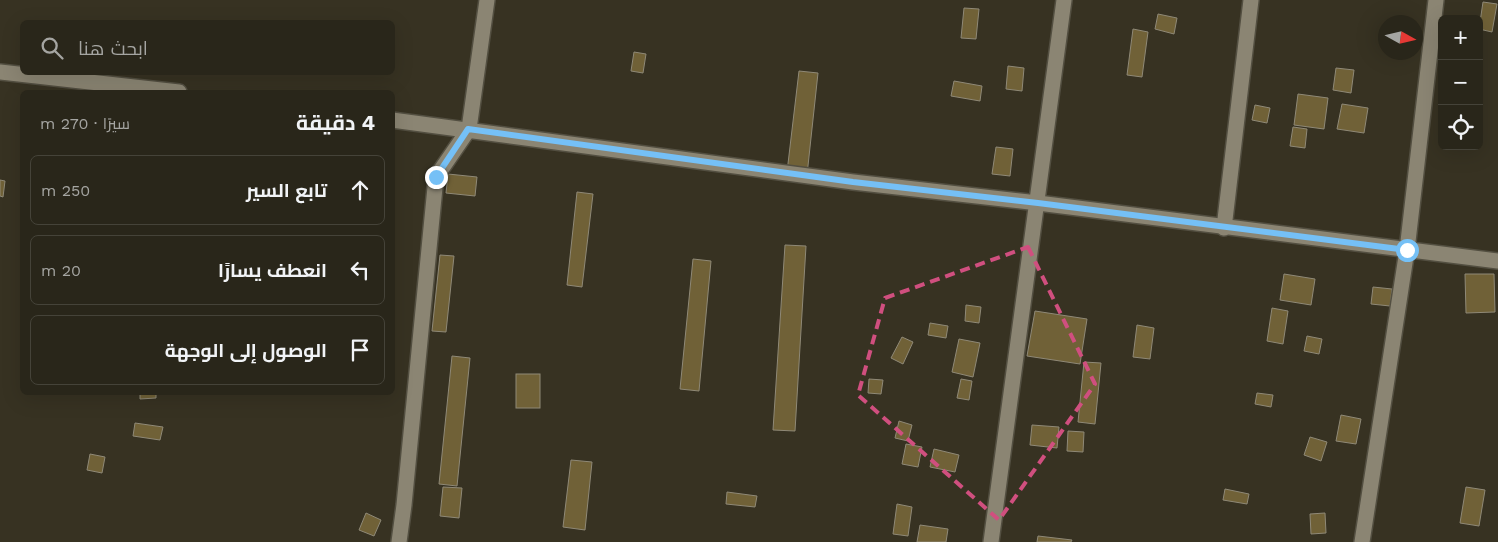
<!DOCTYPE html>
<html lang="ar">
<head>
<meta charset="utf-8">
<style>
  :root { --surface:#29261a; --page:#312e23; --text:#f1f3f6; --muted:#a5a5a2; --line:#454339 }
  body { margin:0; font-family:"Work Sans",Cairo,sans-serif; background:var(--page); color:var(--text); direction:rtl }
  .controls { position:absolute; right:15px; top:15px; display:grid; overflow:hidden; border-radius:8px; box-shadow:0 5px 20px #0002 }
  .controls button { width:45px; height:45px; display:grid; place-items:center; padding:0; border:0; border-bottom:1px solid var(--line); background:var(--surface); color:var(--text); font:25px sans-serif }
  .compass { position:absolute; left:1378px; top:15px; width:45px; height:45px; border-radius:50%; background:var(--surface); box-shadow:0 5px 20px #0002; rotate:98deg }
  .stop { position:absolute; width:15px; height:15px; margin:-11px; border:4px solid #75c0f6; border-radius:50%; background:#fff }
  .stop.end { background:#75c0f6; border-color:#fff; box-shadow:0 1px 5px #0008 }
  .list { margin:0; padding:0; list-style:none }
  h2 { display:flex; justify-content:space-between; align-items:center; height:65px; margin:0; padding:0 20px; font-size:21px }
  h2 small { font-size:16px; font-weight:400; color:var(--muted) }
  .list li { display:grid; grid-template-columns:32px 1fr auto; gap:15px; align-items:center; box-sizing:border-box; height:70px; margin:0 10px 10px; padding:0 10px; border:1px solid var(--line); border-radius:8px }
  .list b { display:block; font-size:19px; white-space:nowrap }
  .list em { font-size:16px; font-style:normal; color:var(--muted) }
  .icon { flex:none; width:28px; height:28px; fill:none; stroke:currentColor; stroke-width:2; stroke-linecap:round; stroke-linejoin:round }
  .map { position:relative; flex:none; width:1498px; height:542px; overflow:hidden; direction:ltr }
  .search { position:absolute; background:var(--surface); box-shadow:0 5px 20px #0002; left:20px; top:20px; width:375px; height:55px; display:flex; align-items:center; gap:12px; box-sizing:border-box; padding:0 18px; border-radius:8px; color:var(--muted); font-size:19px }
  .panel { position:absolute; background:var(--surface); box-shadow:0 5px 20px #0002; left:20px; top:90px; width:375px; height:305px; border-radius:8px; direction:rtl }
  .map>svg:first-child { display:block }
  .building { fill:#706137; stroke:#8f8977 }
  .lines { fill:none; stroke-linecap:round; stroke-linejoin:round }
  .minor-casing { stroke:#534f41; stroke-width:18 }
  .minor { stroke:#8b8573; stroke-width:15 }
  .route { stroke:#75c0f6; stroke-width:6 }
  .marked { fill:none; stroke:#d04f7f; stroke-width:4; stroke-dasharray:10 6; stroke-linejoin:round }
</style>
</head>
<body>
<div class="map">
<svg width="1498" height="542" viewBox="0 0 1498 542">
  <rect width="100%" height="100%" fill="#373222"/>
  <g class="building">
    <path d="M1483,2L1497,4L1492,32L1479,29Z"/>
    <path d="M964,8L979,9L976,39L961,38Z"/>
    <path d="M1158,14L1177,18L1174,34L1155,29Z"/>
    <path d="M1133,29L1148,32L1142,77L1127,75Z"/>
    <path d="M634,52L646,54L643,73L631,71Z"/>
    <path d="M1008,66L1024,68L1022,91L1006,89Z"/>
    <path d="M1336,68L1354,70L1351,93L1333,90Z"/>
    <path d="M799,71L818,73L807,175L787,172Z"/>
    <path d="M954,81L982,86L980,101L951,96Z"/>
    <path d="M1298,94L1328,98L1324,129L1294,125Z"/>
    <path d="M1342,104L1368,108L1364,133L1337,129Z"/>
    <path d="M1255,105L1270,108L1267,123L1252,120Z"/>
    <path d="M1293,127L1307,129L1305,148L1290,146Z"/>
    <path d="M996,147L1013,149L1010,176L992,174Z"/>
    <path d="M448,174L477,177L475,196L446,193Z"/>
    <path d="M0,180L5,181L3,197L0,196Z"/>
    <path d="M577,192L593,194L582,287L567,285Z"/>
    <path d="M785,245L806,246L795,431L773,430Z"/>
    <path d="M440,255L454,256L446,332L432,331Z"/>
    <path d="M693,259L711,261L699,391L680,389Z"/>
    <path d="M1284,274L1315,279L1311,305L1280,300Z"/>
    <path d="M1465,274H1494L1495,312L1466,313Z"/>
    <path d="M1373,287L1392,289L1390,306L1371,304Z"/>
    <path d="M966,305L981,307L979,323L965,321Z"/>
    <path d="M1272,308L1288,311L1283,344L1267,341Z"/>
    <path d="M1035,311L1087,319L1080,364L1027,356Z"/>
    <path d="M930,323L948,326L946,338L928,335Z"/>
    <path d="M1137,325L1154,328L1150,359L1133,357Z"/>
    <path d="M1307,336L1322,339L1319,354L1304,351Z"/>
    <path d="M902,337L913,342L903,364L891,358Z"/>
    <path d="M959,339L980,343L973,377L952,372Z"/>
    <path d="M452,356L470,358L457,486L439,484Z"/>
    <path d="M1084,362L1101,363L1095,424L1078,422Z"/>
    <rect x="516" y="374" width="24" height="34"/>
    <path d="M869,379L883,380L881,394L868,393Z"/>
    <path d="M961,379L972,381L969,400L957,398Z"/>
    <path d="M140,392H156V398L140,399Z"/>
    <path d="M1257,393L1273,395L1271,407L1255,404Z"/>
    <path d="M1341,415L1361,419L1356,444L1336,441Z"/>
    <path d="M899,421L912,425L908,441L895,438Z"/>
    <path d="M135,423L163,427L160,440L133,436Z"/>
    <path d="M1032,425L1059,427L1057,448L1030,445Z"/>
    <path d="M1068,431L1084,432L1083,452L1067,451Z"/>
    <path d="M1310,437L1327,442L1321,461L1304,455Z"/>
    <path d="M906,444L922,447L918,467L902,464Z"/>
    <path d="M934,449L959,455L955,472L930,467Z"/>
    <path d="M90,454L105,457L102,473L87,470Z"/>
    <path d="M571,460L592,462L585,530L563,527Z"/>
    <path d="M443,487L462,488L459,518L440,516Z"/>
    <path d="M1466,487L1485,490L1479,526L1460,523Z"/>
    <path d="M1225,489L1249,494L1247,504L1223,500Z"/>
    <path d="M727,492L757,496L755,507L726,504Z"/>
    <path d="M897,504L912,507L908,536L893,534Z"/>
    <path d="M366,513L381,520L374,536L359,530Z"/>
    <path d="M1325,513L1326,533L1311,534L1310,514Z"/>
    <path d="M920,525L948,529L946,542H917Z"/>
    <path d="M1038,536L1072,540L1071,542H1037Z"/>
  </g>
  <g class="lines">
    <defs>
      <g id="minor">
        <path d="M0,72L179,92"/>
        <path d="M392,120L853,182L1038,203L1498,261"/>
        <path d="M1224,228L1251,0"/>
        <path d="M399,542L404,505L436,177L469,129L487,0"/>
        <path d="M991,542L1064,0"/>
        <path d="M1362,542L1407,250L1436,0"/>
      </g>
    </defs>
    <use href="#minor" class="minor-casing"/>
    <use href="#minor" class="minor"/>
  </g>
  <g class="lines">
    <path class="route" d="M436,177L468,129L853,182L1038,203L1407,250"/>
  </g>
  <path class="marked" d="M1028,247L1095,384L999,520L858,395L885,298Z"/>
</svg>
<div class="controls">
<button>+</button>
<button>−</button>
<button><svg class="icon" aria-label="locate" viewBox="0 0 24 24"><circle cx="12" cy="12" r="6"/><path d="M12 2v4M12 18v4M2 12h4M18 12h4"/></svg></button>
</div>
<svg class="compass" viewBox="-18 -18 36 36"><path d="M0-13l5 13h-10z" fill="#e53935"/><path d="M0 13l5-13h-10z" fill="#a5a5a2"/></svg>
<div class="stop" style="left:1407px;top:250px"></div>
<div class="stop end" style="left:436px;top:177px"></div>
<div class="search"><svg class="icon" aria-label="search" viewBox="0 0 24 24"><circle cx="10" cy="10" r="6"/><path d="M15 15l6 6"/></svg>ابحث هنا</div>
<section class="panel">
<h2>4 دقيقة<small>سيرًا · 270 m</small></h2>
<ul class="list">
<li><svg class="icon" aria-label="ahead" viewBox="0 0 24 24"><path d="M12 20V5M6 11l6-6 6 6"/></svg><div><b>تابع السير</b></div><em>250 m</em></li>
<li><svg class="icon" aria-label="left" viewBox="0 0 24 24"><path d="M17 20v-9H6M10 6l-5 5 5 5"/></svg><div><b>انعطف يسارًا</b></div><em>20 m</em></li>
<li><svg class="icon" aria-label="arrive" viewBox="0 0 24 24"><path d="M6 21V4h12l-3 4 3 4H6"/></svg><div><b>الوصول إلى الوجهة</b></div></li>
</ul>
</section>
</div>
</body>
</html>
